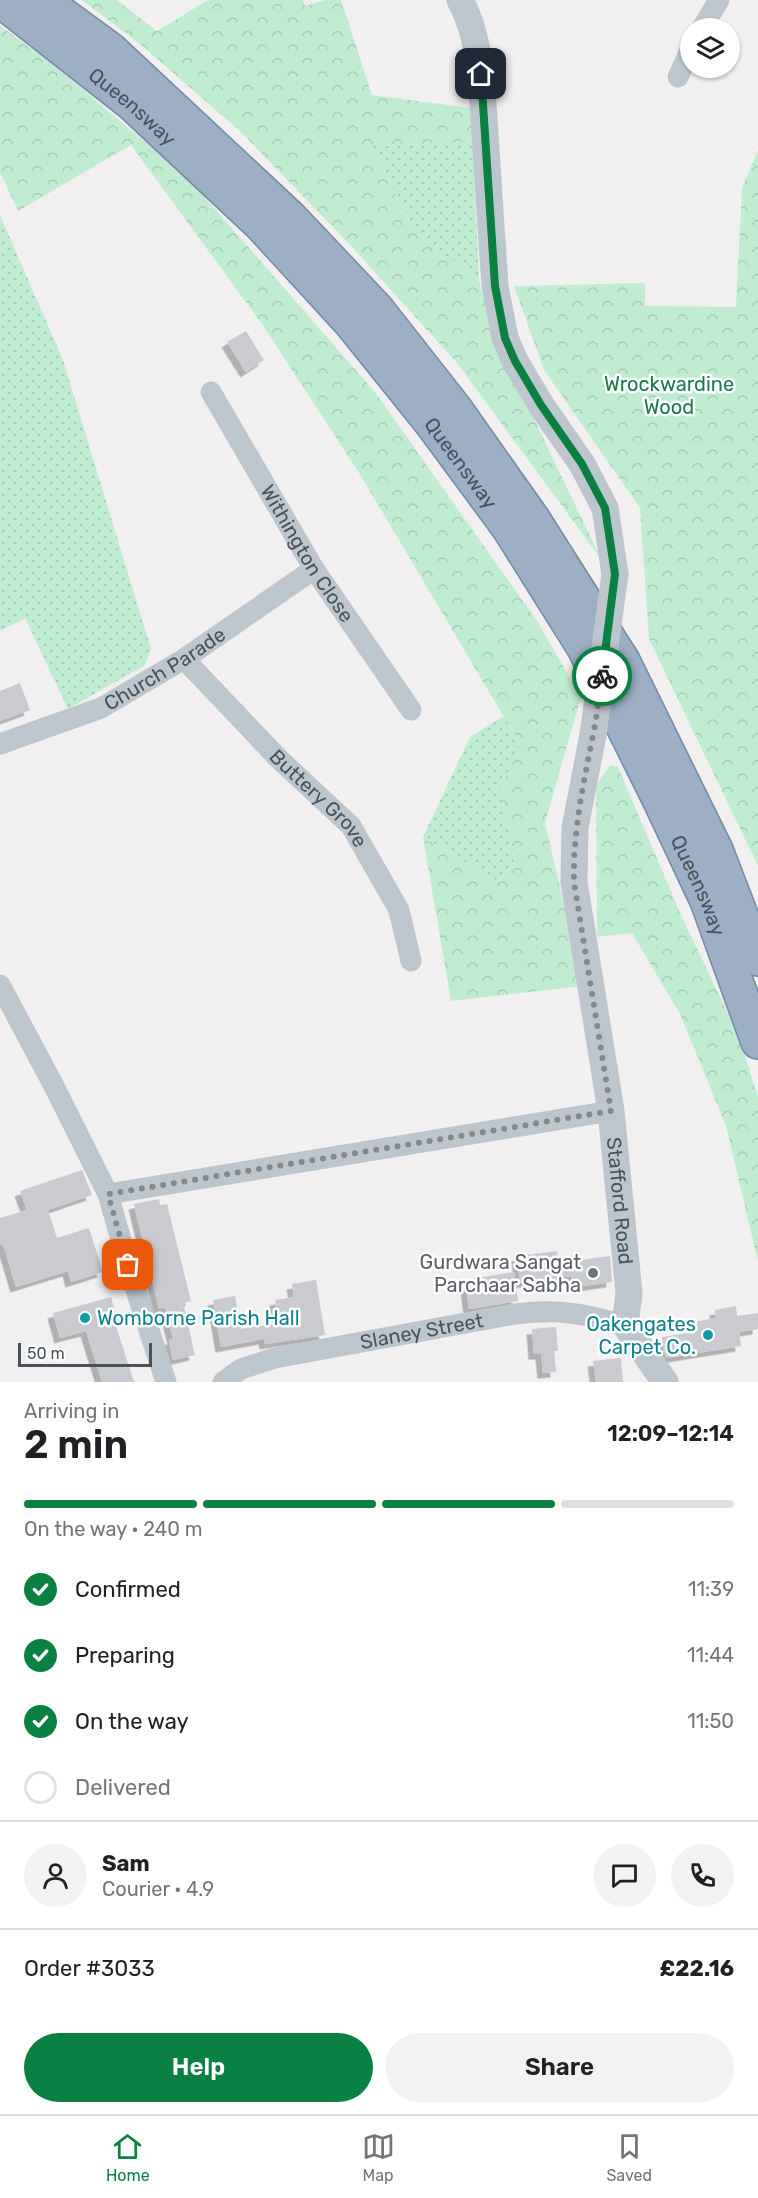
<!DOCTYPE html>
<html lang="en">
<head>
<meta charset="utf-8">
<style>
  :root { --surface:#fff; --page:#f2f2f2; --text:#202124; --muted:#757577; --line:#e0e0e0; --accent:#0b8043 }
  body { margin:0; font-family:Rubik,sans-serif; background:var(--page); color:var(--text); height:100vh; display:flex; flex-direction:column; font-size:22px; white-space:nowrap }
  * { box-sizing:border-box; margin:0 }
  p { font-size:20px; color:var(--muted) }
  .icon { flex:none; width:33px; height:33px; fill:none; stroke:currentColor; stroke-width:2; stroke-linecap:round; stroke-linejoin:round }
  .map { position:relative; height:1382px; overflow:hidden }
  .side { display:flex; flex-direction:column; background:var(--surface); flex:1 }
  .side>* { flex:none }
  .tools { position:absolute; left:680px; top:18px; display:grid; gap:12px }
  .tools a { display:grid; place-items:center; width:60px; height:60px; border-radius:50%; background:var(--surface); box-shadow:0 2px 4px #0004; font-size:30px }
  .scale { position:absolute; left:18px; bottom:15px; width:134px; box-sizing:border-box; padding-left:6px; border:3px solid #48525c; border-top:0; font-size:16px; line-height:21px; white-space:nowrap; color:#48525c; -webkit-text-stroke:4px #fff; paint-order:stroke }
  .pin { position:absolute; display:grid; place-items:center; width:51px; height:51px; color:#fff; margin:-26px; border-radius:12px; box-shadow:0 3px 9px #0006 }
  .courier { position:absolute; display:grid; place-items:center; width:60px; height:60px; margin:-30px; border:4px solid #0b8043; border-radius:50%; background:#fff; color:#222; box-shadow:0 2px 8px #0007 }
  .headline em { font-style:normal; font-weight:600 }
  .headline div { display:flex; flex-direction:column-reverse }
  .headline { display:flex; align-items:center; justify-content:space-between; height:102px; padding:0 24px }
  h1 { font-size:39px; font-weight:600; line-height:45px }
  .bar { display:grid; grid-template-columns:repeat(4,1fr); gap:9px 6px; align-content:center; height:72px; padding:0 24px }
  .bar i { height:8px; border-radius:4px; background:var(--line) }
  .bar .selected { background:var(--accent) }
  .bar p { grid-column:span 4 }
  .line { display:flex; align-items:center; gap:15px; padding:0 24px; border-top:2px solid var(--line) }
  .line div { flex:1 }
  .round { display:grid; place-items:center; flex:none; width:63px; height:63px; border-radius:32px; background:var(--page) }
  ol { padding:0 24px; list-style:none }
  li { display:flex; align-items:center; gap:18px; height:66px }
  li p { margin-inline-start:auto }
  li .icon { padding:6px; border-radius:50%; background:var(--accent); color:#fff; stroke-width:4 }
  li:last-child { color:var(--muted) }
  li i { width:33px; height:33px; border:3px solid var(--line); border-radius:50% }
  .cta { display:flex; gap:12px; margin-top:auto; padding:12px 24px }
  .cta a { flex:1; height:69px; border-radius:36px; background:var(--accent); color:#fff; font-size:24px; font-weight:600; line-height:69px; text-align:center }
  .cta a+a { background:var(--page); color:var(--text) }
  .menu { display:flex; justify-content:space-around; align-items:center; height:84px; border-top:2px solid var(--line); background:var(--surface); font-size:16px; color:var(--muted) }
  .menu a { display:grid; justify-items:center; gap:3px }
  .menu .selected { color:var(--accent) }
  .map>svg:first-child { display:block }
</style>
</head>
<body>
<div class="map">
<svg width="758" height="1382" viewBox="0 0 758 1382">
  <defs>
    <pattern id="grass-dots" width="8" height="8" patternUnits="userSpaceOnUse" patternTransform="scale(1.5)"><rect width="8" height="8" fill="#c0edd2"/><path d="M2 2h.1M6 6h.1" fill="none" stroke="#a6cdb7" stroke-width="1.8" stroke-linecap="round"/></pattern>
    <pattern id="forest-crowns" width="20" height="18" patternUnits="userSpaceOnUse" patternTransform="scale(1.5)"><rect width="20" height="18" fill="#c0edd2"/><path d="M2 6a3 3 0 1 1 6 0M12 15a3 3 0 1 1 6 0" fill="none" stroke="#a6cdb7"/></pattern>
    <filter id="shadow"><feDropShadow dx="-5.5" dy="5.5" stdDeviation="0" flood-color="#0004"/></filter>
  </defs>
  <rect width="100%" height="100%" fill="#f1efef"/>
  <!-- grass -->
  <g fill="url(#grass-dots)">
    <polygon points="473,142 479,281 414,231 372,146"/>
    <polygon points="0,215 63,360 151,649 145,665 68,709 25,618 0,631"/>
    <polygon points="504,716 520,745 500,791 515,859 499,882 423,837 470,737"/>
  </g>
  <!-- forest -->
  <g fill="url(#forest-crowns)">
    <polygon points="82,0 117,0 157,31 208,0 303,0 305,6 325,0 341,0 372,95 471,108 473,142 372,146 414,231 479,281 498,352 534,419 601,559 457,363 351,246 240,131 140,44"/>
    <polygon points="0,26 44,57 187,177 375,392 537,621 581,697 545,823 583,986 451,1001 423,837 499,882 515,859 500,791 520,744 361,476 264,327 131,145 18,211 0,172"/>
    <polygon points="758,150 758,866 649,639 640,508 544,370 514,286 645,283 645,306 736,307 742,188"/>
    <polygon points="610,765 618,767 681,915 737,1032 758,1097 758,1262 726,1126 680,1014 632,933 597,937 596,786"/>
  </g>
  <!-- building -->
  <g fill="#c9cbd1" filter="url(#shadow)">
    <polygon points="246,331 264,360 246,372 227,342"/>
    <polygon points="20,683 30,710 0,721 0,691"/>
    <polygon points="82,1170 92,1195 48,1210 57,1238 89,1228 103,1272 71,1282 68,1271 16,1287 3,1244 0,1245 0,1218 27,1210 20,1191"/>
    <polygon points="159,1199 160,1205 167,1204 191,1301 183,1303 195,1355 173,1360 169,1340 173,1339 165,1307 159,1309 134,1204"/>
    <polygon points="557,1251 559,1263 610,1256 612,1282 583,1286 582,1279 572,1280 571,1276 520,1283 517,1256"/>
    <polygon points="514,1272 518,1301 469,1309 465,1280"/>
    <polygon points="316,1280 325,1335 265,1344 264,1339 221,1347 213,1300 235,1296 241,1329 279,1323 275,1300 294,1297 292,1284"/>
    <polygon points="111,1297 118,1322 115,1323 134,1382 102,1382 86,1331 60,1338 53,1313"/>
    <polygon points="736,1306 737,1316 758,1313 758,1329 739,1332 741,1346 667,1358 664,1353 662,1337 695,1332 693,1322 716,1318 715,1310"/>
    <polygon points="556,1327 558,1351 554,1351 556,1372 543,1373 541,1354 534,1354 532,1329"/>
    <polygon points="621,1358 623,1382 596,1382 593,1361"/>
  </g>
  <g fill="none" stroke-linecap="round" stroke-linejoin="round">
    <!-- trunk casing -->
    <g stroke="#748ba7" stroke-width="36">
      <g id="trunk">
        <path id="s6" d="M0 0 132 104 260 224 350 322 432 424 508 527 584 648 661 803 707 901 758 1042"/>
        <polyline points="43,0 110,49 292,219 377,309 454,407 533,519 623,661 716,850 758,959"/>
      </g>
    </g>
    <!-- minor -->
    <g stroke="#bec6cd" stroke-width="21">
      <polyline points="702,28 719,0"/>
      <polyline points="678,77 690,51"/>
      <path id="s1" d="M211 392 314 569 411 710"/>
      <path id="s2" d="M184 659 278 758 351 826 399 910 411 961"/>
      <path id="s3" d="M0 744 101 708 184 659 314 569"/>
      <polyline points="0,985 54,1086 108,1194 131,1275 166,1382"/>
      <polyline points="108,1194 611,1111"/>
      <path id="s4" d="M223 1382 241 1369 275 1358 515 1314C559 1308 583 1314 625 1325"/>
    </g>
    <!-- tertiary -->
    <g stroke="#bec6cd" stroke-width="27">
      <path d="M460 0C473 24 477 48 481 74L495 286 505 338 515 361 541 405 582 464 605 508 615 574"/>
      <path id="s5" d="M593 735 575 828 574 882 611 1111 629 1293 625 1325 665 1382"/>
    </g>
    <!-- trunk -->
    <use href="#trunk" stroke="#9cafc4" stroke-width="33"/>
    <!-- tertiary-bridge -->
    <polyline stroke="#bec6cd" stroke-width="27" points="593,735 615,574"/>
  </g>
  <g fill="none" stroke-linecap="round" stroke-linejoin="round">
    <!-- done -->
    <path stroke="#83898f" stroke-width="6" stroke-dasharray="0 10.8" d="M128 1265 108 1194 611 1111 574 882C573 830 583 786 593 735 597 716 599 696 602 676"/>
    <!-- route -->
    <polyline stroke="#0b8043" stroke-width="8" points="481,74 495,286 505,338 515,361 541,405 582,464 605,508 615,574 602,676"/>
  </g>
  <!-- markers -->
  <circle fill="#6b7280" stroke="#fff" stroke-width="2" cx="593" cy="1273" r="6"/>
  <g fill="#0f9aa8" stroke="#fff" stroke-width="2">
    <circle cx="85" cy="1318" r="6"/>
    <circle cx="708" cy="1335" r="6"/>
  </g>
  <g text-anchor="middle" stroke-width="5" stroke-linejoin="round" paint-order="stroke">
    <!-- street labels -->
    <g font-size="20" fill="#48525c" stroke="#fff">
      <text dy="7" stroke="none"><textPath href="#s6" startOffset="170">Queensway</textPath></text>
      <text dy="7" stroke="none"><textPath href="#s6" startOffset="656">Queensway</textPath></text>
      <text dy="7" stroke="none"><textPath href="#s1" startOffset="188">Withington Close</textPath></text>
      <text dy="7" stroke="none"><textPath href="#s3" startOffset="182">Church Parade</textPath></text>
      <text dy="7" stroke="none"><textPath href="#s2" startOffset="194">Buttery Grove</textPath></text>
      <text dy="7" stroke="none"><textPath href="#s6" startOffset="1142">Queensway</textPath></text>
      <text dy="7" stroke="none"><textPath href="#s5" startOffset="471">Stafford Road</textPath></text>
      <text dy="7" stroke="none"><textPath href="#s4" startOffset="207">Slaney Street</textPath></text>
    </g>
    <!-- park labels -->
    <g font-size="20" fill="#1c7a4d" stroke="#fff">
      <text x="669" y="391">Wrockwardine<tspan x="669" dy="23">Wood</tspan></text>
    </g>
    <!-- worship labels -->
    <g font-size="20" fill="#5b616d" stroke="#fff" text-anchor="end">
      <text x="581" y="1269">Gurdwara Sangat<tspan x="581" dy="23">Parchaar Sabha</tspan></text>
    </g>
    <!-- culture labels -->
    <g font-size="20" fill="#0d838f" stroke="#fff" text-anchor="start">
      <text x="97" y="1325">Womborne Parish Hall</text>
      <text x="696" y="1331" text-anchor="end">Oakengates<tspan x="696" dy="23">Carpet Co.</tspan></text>
    </g>
  </g>
</svg>
<div class="tools">
<a><svg class="icon" aria-label="layers" viewBox="0 0 24 24"><path d="M12 4l9 5-9 5-9-5zM3 14l9 5 9-5"/></svg></a>
</div>
<div class="scale">50 m</div>
<div class="pin" style="left:128px;top:1265px;background:#ea580c"><svg class="icon" aria-label="bag" viewBox="0 0 24 24"><path d="M5 8h14l-1 12H6zM9 8a3 3 0 0 1 6 0"/></svg></div>
<div class="pin" style="left:481px;top:74px;background:#1f2937"><svg class="icon" aria-label="home" viewBox="0 0 24 24"><path d="M3 11l9-7 9 7M6 9v11h12V9"/></svg></div>
<div class="courier" style="left:602px;top:676px"><svg class="icon" aria-label="bike" viewBox="0 0 24 24"><circle cx="6" cy="16" r="4"/><circle cx="18" cy="16" r="4"/><path d="M6 16l4-8h5l3 8M10 8l3 8H6M13 5h3"/></svg></div>
</div>
<section class="side">
<div class="headline"><div><h1>2 min</h1><p>Arriving in</p></div><em>12:09–12:14</em></div>
<div class="bar"><i class="selected"></i><i class="selected"></i><i class="selected"></i><i></i><p>On the way · 240 m</p></div>
<ol>
<li><svg class="icon" aria-label="check" viewBox="0 0 24 24"><path d="M5 12l5 5 9-10"/></svg>Confirmed<p>11:39</p></li>
<li><svg class="icon" aria-label="check" viewBox="0 0 24 24"><path d="M5 12l5 5 9-10"/></svg>Preparing<p>11:44</p></li>
<li><svg class="icon" aria-label="check" viewBox="0 0 24 24"><path d="M5 12l5 5 9-10"/></svg>On the way<p>11:50</p></li>
<li><i></i>Delivered</li>
</ol>
<div class="line" style="height:108px"><a class="round"><svg class="icon" aria-label="person" viewBox="0 0 24 24"><circle cx="12" cy="8" r="4"/><path d="M4 21q1-7 8-7t8 7"/></svg></a><div><b>Sam</b><p>Courier · 4.9</p></div><a class="round"><svg class="icon" aria-label="chat" viewBox="0 0 24 24"><path d="M4 5h16v11H9l-5 4z"/></svg></a><a class="round"><svg class="icon" aria-label="phone" viewBox="0 0 24 24"><path d="M5 4h4l2 5-3 2q2 4 5 5l2-3 5 2v4C11 20 4 13 5 4z"/></svg></a></div>
<div class="line" style="height:78px"><div>Order #3033</div><b>£22.16</b></div>
<div class="cta"><a>Help</a><a>Share</a></div>
</section>
<nav class="menu">
<a class="selected"><svg class="icon" aria-label="home" viewBox="0 0 24 24"><path d="M3 11l9-7 9 7M6 9v11h12V9"/></svg>Home</a>
<a><svg class="icon" aria-label="map" viewBox="0 0 24 24"><path d="M3 6l6-2 6 2 6-2v14l-6 2-6-2-6 2zM9 4v14M15 6v14"/></svg>Map</a>
<a><svg class="icon" aria-label="saved" viewBox="0 0 24 24"><path d="M7 4h10v16l-5-4-5 4z"/></svg>Saved</a>
</nav>
</body>
</html>
